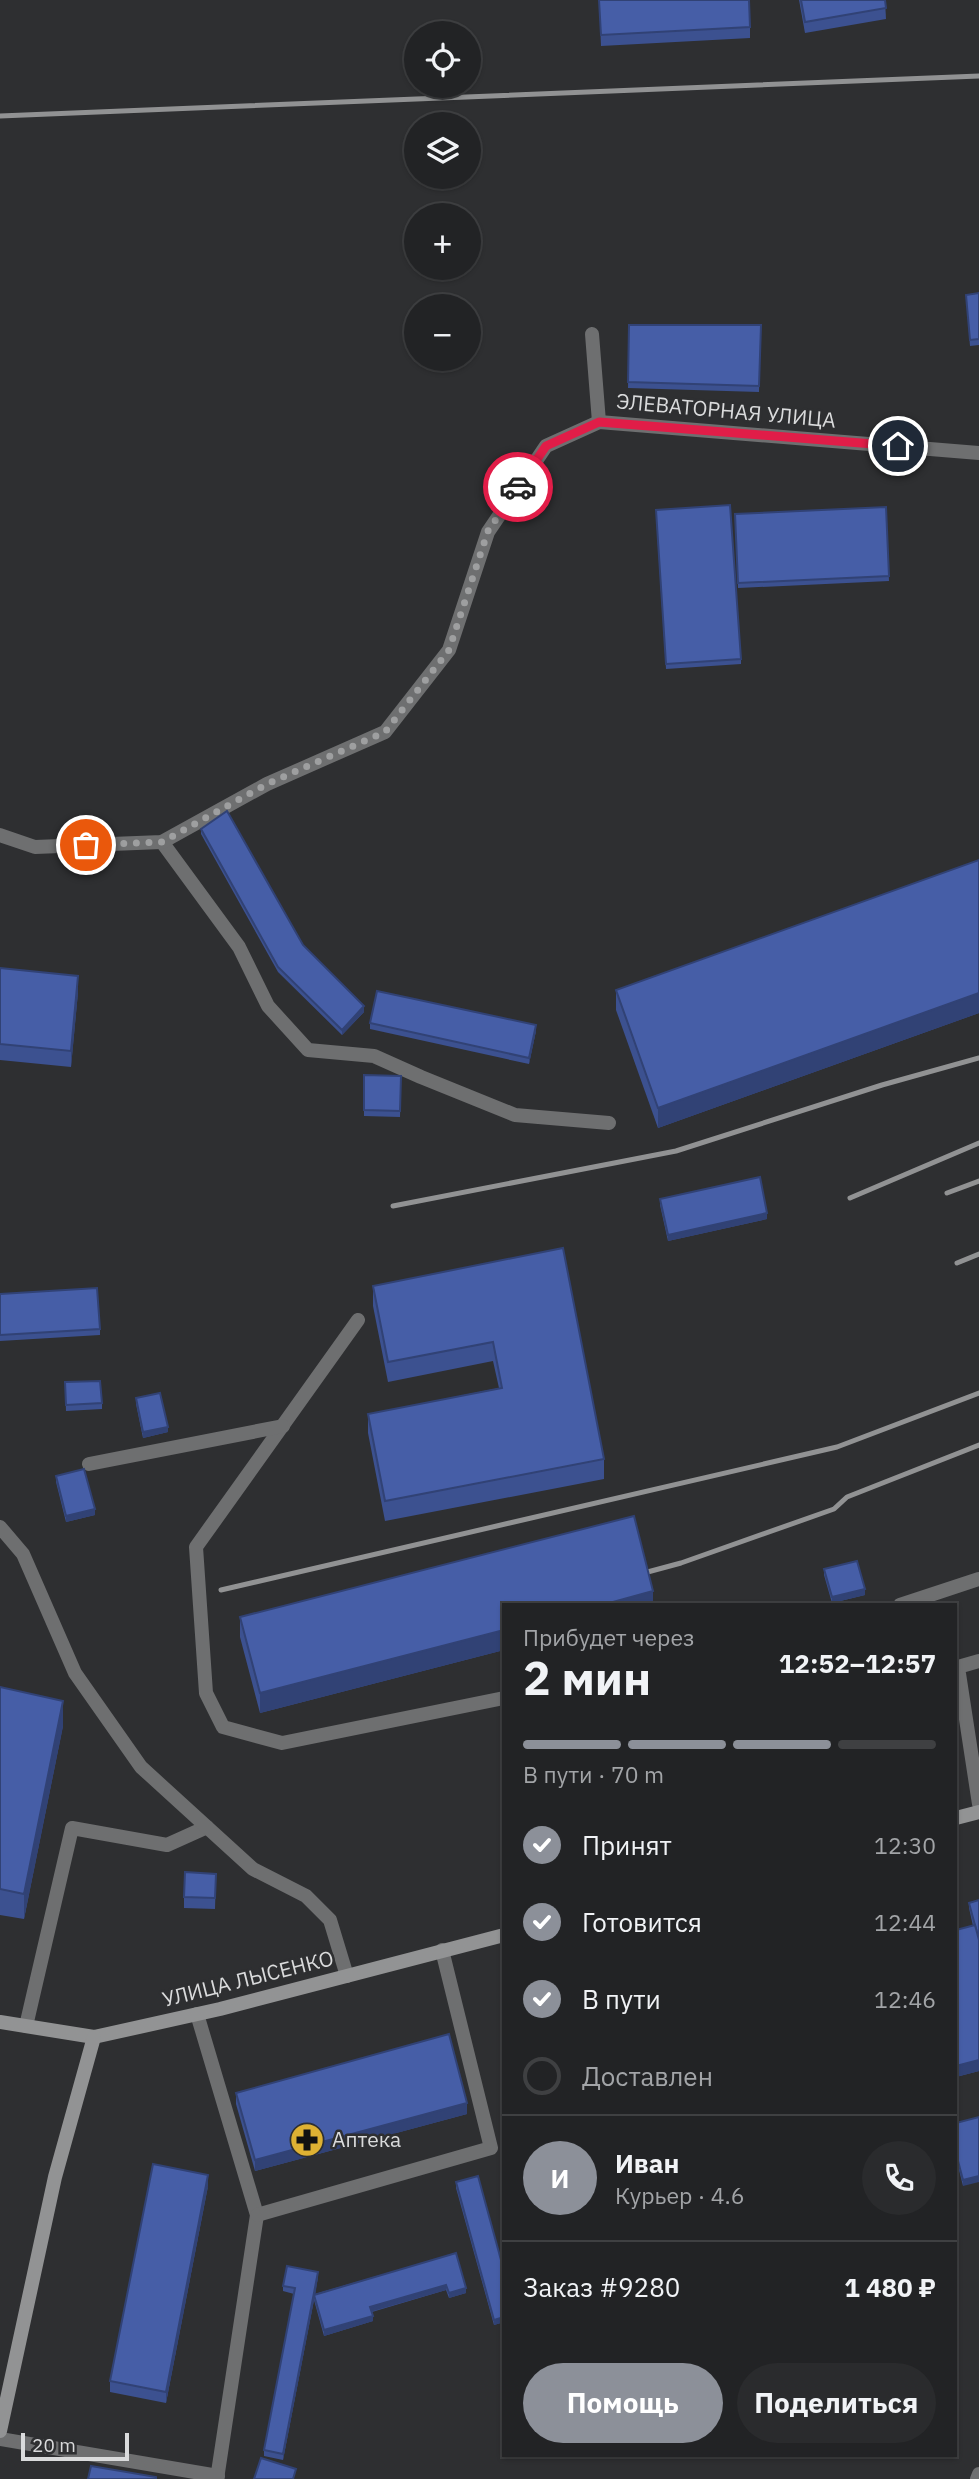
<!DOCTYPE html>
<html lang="ru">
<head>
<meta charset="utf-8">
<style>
  :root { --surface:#222325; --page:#2a2b2d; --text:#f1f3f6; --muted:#a2a4a7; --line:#3f4042; --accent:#8c9099 }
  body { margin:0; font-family:"IBM Plex Sans",sans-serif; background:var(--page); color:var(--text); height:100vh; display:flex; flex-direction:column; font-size:26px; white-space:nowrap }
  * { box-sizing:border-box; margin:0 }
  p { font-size:23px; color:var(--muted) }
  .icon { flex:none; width:38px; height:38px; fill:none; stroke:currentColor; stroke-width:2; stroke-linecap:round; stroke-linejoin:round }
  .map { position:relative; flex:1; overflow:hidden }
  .details { position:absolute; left:502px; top:1603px; width:455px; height:854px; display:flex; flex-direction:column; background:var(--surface); border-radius:0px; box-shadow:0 2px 5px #0004,0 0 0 2px var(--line) }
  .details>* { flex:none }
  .controls { position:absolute; left:404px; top:21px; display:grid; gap:14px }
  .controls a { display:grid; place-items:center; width:77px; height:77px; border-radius:50%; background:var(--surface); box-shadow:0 2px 5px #0004,0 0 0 2px var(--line); font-size:35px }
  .scale { position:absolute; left:21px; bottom:18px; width:108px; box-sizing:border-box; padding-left:7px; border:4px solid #dadbdc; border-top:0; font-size:19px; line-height:24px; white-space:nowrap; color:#dadbdc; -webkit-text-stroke:5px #2e2f31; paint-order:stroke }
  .pin { position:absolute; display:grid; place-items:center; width:60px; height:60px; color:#fff; margin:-30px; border:4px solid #fff; border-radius:50%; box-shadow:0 2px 7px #0007 }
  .courier { position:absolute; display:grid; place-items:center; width:70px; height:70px; margin:-35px; border:5px solid #e11d48; border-radius:50%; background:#fff; color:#222; box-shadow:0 2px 9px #0007 }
  .head em { font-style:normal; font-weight:700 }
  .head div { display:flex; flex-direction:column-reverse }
  .head { display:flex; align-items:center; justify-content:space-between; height:119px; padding:0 21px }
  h1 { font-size:46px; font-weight:700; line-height:52px }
  .bar { display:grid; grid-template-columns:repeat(4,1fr); gap:10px 7px; align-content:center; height:84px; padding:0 21px }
  .bar i { height:9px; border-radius:5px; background:var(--line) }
  .bar .current { background:var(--accent) }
  .bar p { grid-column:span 4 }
  .line { display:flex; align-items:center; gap:18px; padding:0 21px; border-top:2px solid var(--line) }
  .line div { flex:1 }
  .round { display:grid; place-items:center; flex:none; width:74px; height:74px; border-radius:37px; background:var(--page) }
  ol { padding:0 21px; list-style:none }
  li { display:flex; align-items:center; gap:21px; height:77px }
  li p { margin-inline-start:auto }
  li .icon { padding:7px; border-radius:50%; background:var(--accent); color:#fff; stroke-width:4 }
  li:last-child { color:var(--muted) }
  li i { width:38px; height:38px; border:4px solid var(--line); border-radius:50% }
  .button { display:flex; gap:14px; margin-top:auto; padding:14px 21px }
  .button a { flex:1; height:80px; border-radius:42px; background:var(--accent); color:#fff; font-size:28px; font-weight:700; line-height:80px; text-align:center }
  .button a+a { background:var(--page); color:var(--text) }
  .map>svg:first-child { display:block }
</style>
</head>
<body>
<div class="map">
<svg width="979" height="2479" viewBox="0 0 979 2479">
  <rect width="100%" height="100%" fill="#2e2f31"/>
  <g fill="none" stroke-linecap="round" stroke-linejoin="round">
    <!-- lane -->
    <g stroke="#6e6f70" stroke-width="14">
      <polyline points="162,842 239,947 268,1006 308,1050 374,1056 421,1077 515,1115 609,1123"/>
      <polyline points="358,1320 196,1547 206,1693 223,1727 282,1743 504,1698"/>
      <polyline points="89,1464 283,1426"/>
      <polyline points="900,1605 979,1579"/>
      <polyline points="979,1661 958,1667 979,1804"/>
      <polyline points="197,2014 257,2215 217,2479"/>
      <polyline points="26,2026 72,1828 167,1845 207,1827"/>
      <polyline points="257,2215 491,2148 442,1950"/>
      <polyline points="0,2439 218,2476"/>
      <polyline points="977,2479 979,2474"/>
    </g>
    <!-- street -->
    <g stroke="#6e6f70" stroke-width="14">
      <polyline points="592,334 599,422"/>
      <polyline points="0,835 35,847 162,842 267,784 385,732 449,650 488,532 546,446 599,422 979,453"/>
      <polyline points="0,1527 23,1554 75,1673 141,1767 253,1869 306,1896 330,1920 347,1976"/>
    </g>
    <!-- secondary -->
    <g stroke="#929394" stroke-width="14">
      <polyline points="956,1818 979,1812"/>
      <polyline points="0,2022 94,2037 220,2009 504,1935"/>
      <polyline points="0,2431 55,2177 94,2037"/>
    </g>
    <!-- rail -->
    <g stroke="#919293" stroke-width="5">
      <polyline points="0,116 979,76"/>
      <polyline points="947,1193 979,1181"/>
      <polyline points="850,1198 979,1143"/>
      <polyline points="393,1206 676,1151 882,1085 979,1058"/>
      <polyline points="957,1263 979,1254"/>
      <polyline points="629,1577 681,1563 834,1509 847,1497 979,1445"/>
      <polyline points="221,1590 837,1447 979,1393"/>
    </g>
  </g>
  <!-- wall -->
  <g fill="#3c5190">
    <polygon points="599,0 750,27 750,38 601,46"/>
    <polygon points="799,0 885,0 886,19 805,33"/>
    <polygon points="979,293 979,345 970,346 966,295"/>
    <polygon points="629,325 761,325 759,392 628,388"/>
    <polygon points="886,507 889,581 738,588 735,514"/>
    <polygon points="656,516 741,659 741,664 666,669"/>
    <polygon points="201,829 303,945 364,1012 342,1035 278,972 201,834"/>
    <polygon points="979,860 979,1013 658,1128 616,1010 616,990"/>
    <polygon points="0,968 78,992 71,1067 0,1060"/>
    <polygon points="370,1023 536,1031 529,1064 370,1029"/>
    <polygon points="364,1075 401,1076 400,1117 364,1116"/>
    <polygon points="660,1199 767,1219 668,1241 660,1205"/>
    <polygon points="563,1248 604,1459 604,1479 385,1521 368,1433 368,1414 499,1388 493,1361 388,1382 373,1306 373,1286"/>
    <polygon points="0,1294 100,1329 100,1335 0,1341"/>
    <polygon points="65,1382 102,1403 102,1409 66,1411"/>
    <polygon points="136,1398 168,1432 143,1438 136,1404"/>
    <polygon points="56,1476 95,1515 66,1522 56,1482"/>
    <polygon points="634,1516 653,1591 653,1605 504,1605 504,1650 260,1713 240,1637 240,1617"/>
    <polygon points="824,1569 865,1595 832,1603 824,1575"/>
    <polygon points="0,1687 63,1726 24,1919 0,1915"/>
    <polygon points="216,1874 215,1909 184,1908 184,1897"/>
    <polygon points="979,1900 979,2071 956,2077 956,1930 973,1926 969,1908 969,1903"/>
    <polygon points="236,2093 467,2114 255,2171 236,2104"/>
    <polygon points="979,2117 963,2186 957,2162 956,2123"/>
    <polygon points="456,2182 504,2271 504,2322 494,2325 456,2188"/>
    <polygon points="208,2186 166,2403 110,2392 110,2381"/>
    <polygon points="456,2253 466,2293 449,2298 446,2290 372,2312 373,2321 324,2336 314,2300 283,2460 264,2456 264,2450 294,2294 283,2291 283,2286 318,2277 315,2294"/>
  </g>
  <!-- shaded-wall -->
  <g fill="#314275">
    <polygon points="78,976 78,992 71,1067 71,1051"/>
    <polygon points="979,993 979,1013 658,1128 658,1108"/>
    <polygon points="364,1006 364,1012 342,1035 342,1030"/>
    <polygon points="536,1025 536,1031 529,1064 529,1058"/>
    <polygon points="767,1213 767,1219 668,1241 668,1235"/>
    <polygon points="168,1427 168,1432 143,1438 143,1432"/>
    <polygon points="95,1509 95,1515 66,1522 66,1516"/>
    <polygon points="865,1589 865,1595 832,1603 832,1597"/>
    <polygon points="653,1591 653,1605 602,1605"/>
    <polygon points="504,1630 504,1650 260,1713 260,1693"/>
    <polygon points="63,1701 63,1726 24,1919 24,1894"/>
    <polygon points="979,2060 979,2071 956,2077 956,2066"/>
    <polygon points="467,2103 467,2114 255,2171 255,2160"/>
    <polygon points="208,2175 208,2186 166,2403 166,2392"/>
    <polygon points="979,2176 979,2182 963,2186 963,2180"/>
    <polygon points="318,2272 318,2277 315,2297 314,2295 314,2300 283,2460 283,2454"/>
    <polygon points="446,2285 446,2290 370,2312 370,2307"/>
    <polygon points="466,2288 466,2293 449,2298 449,2293"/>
    <polygon points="373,2316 373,2321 324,2336 324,2330"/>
    <polygon points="504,2317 504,2322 494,2325 494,2320"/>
  </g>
  <!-- building -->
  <g fill="#465ea7" stroke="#314275" stroke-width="2">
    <polygon points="599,0 749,0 750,27 601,35"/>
    <polygon points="801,0 885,0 886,8 805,22"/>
    <polygon points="979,293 979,339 970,340 966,295"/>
    <polygon points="629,325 761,325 759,386 628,382"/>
    <polygon points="730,505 741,659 666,664 656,510"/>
    <polygon points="886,507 889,576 738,583 735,514"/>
    <polygon points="227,811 303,945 364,1006 342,1030 278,967 201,829"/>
    <polygon points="979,860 979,993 658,1108 616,990"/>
    <polygon points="0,968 78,976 71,1051 0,1044"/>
    <polygon points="377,991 536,1025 529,1058 370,1023"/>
    <polygon points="364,1075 401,1076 400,1111 364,1110"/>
    <polygon points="760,1177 767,1213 668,1235 660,1199"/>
    <polygon points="563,1248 604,1459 385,1501 368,1414 502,1388 493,1342 388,1362 373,1286"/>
    <polygon points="97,1288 100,1329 0,1335 0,1294"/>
    <polygon points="100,1381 102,1403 66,1405 65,1382"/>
    <polygon points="160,1393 168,1427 143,1432 136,1398"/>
    <polygon points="84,1469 95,1509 66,1516 56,1476"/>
    <polygon points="634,1516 653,1591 602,1605 504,1605 504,1630 260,1693 240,1617"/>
    <polygon points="857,1561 865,1589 832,1597 824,1569"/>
    <polygon points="0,1687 63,1701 24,1894 0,1889"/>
    <polygon points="185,1872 216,1874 215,1898 184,1897"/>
    <polygon points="979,1900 979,1940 969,1903"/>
    <polygon points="975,1925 979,1940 979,2060 956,2066 956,1930"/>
    <polygon points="449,2034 467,2103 255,2160 236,2093"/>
    <polygon points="979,2117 979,2176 963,2180 957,2157 956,2157 956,2123"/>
    <polygon points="153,2164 208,2175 166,2392 110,2381"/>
    <polygon points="478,2176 504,2271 504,2317 494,2320 456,2182"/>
    <polygon points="456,2253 466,2288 449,2293 446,2285 370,2307 373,2316 324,2330 314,2295"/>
    <polygon points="287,2266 318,2272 283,2454 264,2450 295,2288 283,2286"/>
    <polygon points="261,2458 296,2469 293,2479 254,2479"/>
    <polygon points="91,2466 156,2477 156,2479 88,2479"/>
  </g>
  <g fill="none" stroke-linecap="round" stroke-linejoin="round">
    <!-- done -->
    <polyline stroke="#9e9fa0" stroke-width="7" stroke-dasharray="0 12.6" points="86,845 162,842 267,784 385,732 449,650 488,531 518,487"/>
    <!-- route -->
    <polyline stroke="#e11d48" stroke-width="9" points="518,487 546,446 599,422 898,446"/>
  </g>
  <!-- icons -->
  <defs>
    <g id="pharmacy-disc" transform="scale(1.75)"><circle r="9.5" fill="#deb133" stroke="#2e2f31"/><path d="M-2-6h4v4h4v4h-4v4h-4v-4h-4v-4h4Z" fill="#111"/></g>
  </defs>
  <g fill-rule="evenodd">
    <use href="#pharmacy-disc" x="307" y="2140"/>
  </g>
  <g text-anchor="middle" stroke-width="5" stroke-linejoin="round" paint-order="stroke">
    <!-- street labels -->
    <g font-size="21" fill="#dadbdc" stroke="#2e2f31">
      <text transform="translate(726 411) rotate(5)" y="7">ЭЛЕВАТОРНАЯ УЛИЦА</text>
      <text transform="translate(248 1979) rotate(-14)" y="7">УЛИЦА ЛЫСЕНКО</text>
    </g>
    <!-- poi labels -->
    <g font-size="21" fill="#dadbdc" stroke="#2e2f31" text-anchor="start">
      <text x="332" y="2147">Аптека</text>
    </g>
  </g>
</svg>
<div class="controls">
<a><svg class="icon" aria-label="locate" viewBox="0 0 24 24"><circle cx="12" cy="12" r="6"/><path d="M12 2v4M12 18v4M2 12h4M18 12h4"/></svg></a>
<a><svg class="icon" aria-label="layers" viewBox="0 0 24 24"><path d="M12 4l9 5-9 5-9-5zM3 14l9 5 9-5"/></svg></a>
<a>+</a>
<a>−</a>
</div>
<div class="scale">20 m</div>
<div class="pin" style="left:86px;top:845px;background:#ea580c"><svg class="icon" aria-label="bag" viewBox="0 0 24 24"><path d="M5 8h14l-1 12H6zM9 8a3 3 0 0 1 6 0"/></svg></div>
<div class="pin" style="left:898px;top:446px;background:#1f2937"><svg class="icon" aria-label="home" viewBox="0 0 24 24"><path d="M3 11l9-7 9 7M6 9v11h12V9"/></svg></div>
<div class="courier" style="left:518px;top:487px"><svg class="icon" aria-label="car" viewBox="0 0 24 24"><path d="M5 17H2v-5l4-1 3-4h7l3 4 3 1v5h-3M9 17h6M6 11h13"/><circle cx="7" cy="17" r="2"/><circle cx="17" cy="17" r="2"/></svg></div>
<section class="details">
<div class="head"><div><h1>2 мин</h1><p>Прибудет через</p></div><em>12:52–12:57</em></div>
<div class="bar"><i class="current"></i><i class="current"></i><i class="current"></i><i></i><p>В пути · 70 m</p></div>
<ol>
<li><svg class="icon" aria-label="check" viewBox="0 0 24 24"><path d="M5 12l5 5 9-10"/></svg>Принят<p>12:30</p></li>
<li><svg class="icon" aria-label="check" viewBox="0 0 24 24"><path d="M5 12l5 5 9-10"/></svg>Готовится<p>12:44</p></li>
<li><svg class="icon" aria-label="check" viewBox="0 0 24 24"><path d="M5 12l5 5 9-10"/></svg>В пути<p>12:46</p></li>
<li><i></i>Доставлен</li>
</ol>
<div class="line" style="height:126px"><b class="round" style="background:var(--accent);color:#fff">И</b><div><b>Иван</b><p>Курьер · 4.6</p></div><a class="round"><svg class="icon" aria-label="phone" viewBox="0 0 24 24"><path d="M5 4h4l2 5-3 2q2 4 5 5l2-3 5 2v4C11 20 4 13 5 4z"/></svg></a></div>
<div class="line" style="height:91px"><div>Заказ #9280</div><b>1 480 ₽</b></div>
<div class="button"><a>Помощь</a><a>Поделиться</a></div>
</section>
</div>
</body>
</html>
